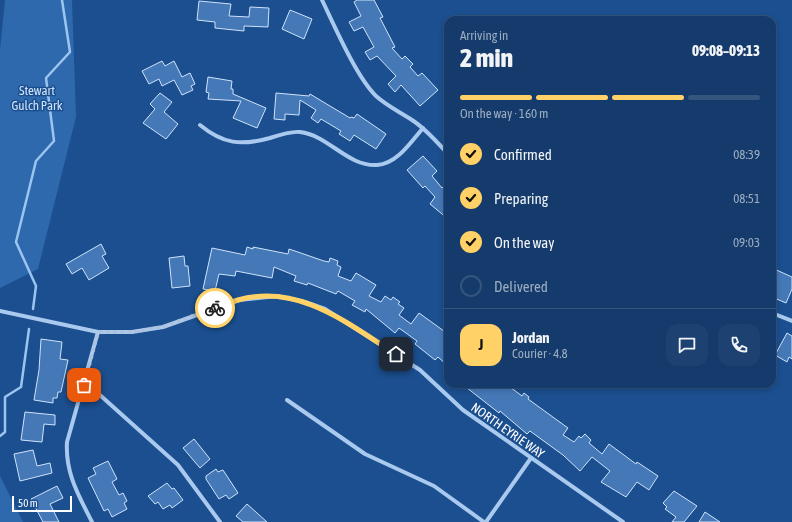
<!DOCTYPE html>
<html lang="en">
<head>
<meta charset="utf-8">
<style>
  :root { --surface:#143b6b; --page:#1d4271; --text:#f1f3f6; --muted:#9dadc1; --line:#33557e; --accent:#ffd166 }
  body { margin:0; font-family:"Asap Condensed",sans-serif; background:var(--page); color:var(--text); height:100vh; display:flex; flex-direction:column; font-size:15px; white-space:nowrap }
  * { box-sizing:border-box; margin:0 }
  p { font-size:13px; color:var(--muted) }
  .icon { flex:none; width:22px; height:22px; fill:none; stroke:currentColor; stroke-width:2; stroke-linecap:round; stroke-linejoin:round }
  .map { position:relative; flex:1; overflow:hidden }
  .sheet { position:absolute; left:444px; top:16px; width:332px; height:372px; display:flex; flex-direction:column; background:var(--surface); border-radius:12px; box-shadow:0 2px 6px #0003,0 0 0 1px var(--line) }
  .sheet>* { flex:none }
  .scale { position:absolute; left:12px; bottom:10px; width:60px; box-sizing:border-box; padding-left:4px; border:2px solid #fff; border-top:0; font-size:11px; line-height:14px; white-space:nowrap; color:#fff; -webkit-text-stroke:3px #1b4f8f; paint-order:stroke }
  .pin { position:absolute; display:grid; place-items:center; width:34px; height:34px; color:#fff; margin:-17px; border-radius:8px; box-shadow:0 2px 6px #0006 }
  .courier { position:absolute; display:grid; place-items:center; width:40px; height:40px; margin:-20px; border:3px solid #ffd166; border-radius:50%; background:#fff; color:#222; box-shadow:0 1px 5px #0007 }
  .overview em { font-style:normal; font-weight:800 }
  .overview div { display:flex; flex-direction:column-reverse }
  .overview { display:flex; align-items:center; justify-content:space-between; height:68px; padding:0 16px }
  h1 { font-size:26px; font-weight:800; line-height:30px }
  .bar { display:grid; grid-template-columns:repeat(4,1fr); gap:6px 4px; align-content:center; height:48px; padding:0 16px }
  .bar i { height:5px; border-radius:3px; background:var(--line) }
  .bar .on { background:var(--accent) }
  .bar p { grid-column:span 4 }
  .line { display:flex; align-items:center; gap:10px; padding:0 16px; border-top:1px solid var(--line) }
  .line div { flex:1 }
  .round { display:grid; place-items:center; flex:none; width:42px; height:42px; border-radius:12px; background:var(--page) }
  ol { padding:0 16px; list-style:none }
  li { display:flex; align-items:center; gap:12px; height:44px }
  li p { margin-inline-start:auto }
  li .icon { padding:4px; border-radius:50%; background:var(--accent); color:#111; stroke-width:4 }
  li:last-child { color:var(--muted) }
  li i { width:22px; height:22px; border:2px solid var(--line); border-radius:50% }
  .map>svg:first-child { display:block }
</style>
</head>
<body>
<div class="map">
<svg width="792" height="522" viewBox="0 0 792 522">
  <rect width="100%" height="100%" fill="#1b4f8f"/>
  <!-- green -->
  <g fill="#2e69ad">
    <polygon points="5,0 72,0 76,117 38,269 0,288 0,50"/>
    <polygon points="0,476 23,522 0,522"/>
  </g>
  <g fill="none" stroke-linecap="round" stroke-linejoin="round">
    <!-- stream -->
    <g stroke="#9cc4f0" stroke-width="2.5">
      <polyline points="33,309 36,286 16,242 36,161 54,141 46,78 70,52 62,0"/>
      <polyline points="0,436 5,432 5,397 21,387 29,329"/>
    </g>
  </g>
  <!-- building -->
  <g fill="#4478b7" stroke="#cfe3fa">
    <polygon points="357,0 374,0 383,17 380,18 395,47 392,48 402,59 405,56 413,64 410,67 418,76 422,73 438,90 420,106 401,85 395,92 388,84 396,76 377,56 370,60 365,52 374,47 363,27 354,31 349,22 361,16 354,2"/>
    <polygon points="199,1 231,4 229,16 249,17 250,7 269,8 268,27 244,26 244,31 215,28 215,22 197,20"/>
    <polygon points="290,10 312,19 304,39 282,29"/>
    <polygon points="162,61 165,66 174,61 182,77 190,73 195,84 191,86 193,90 182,95 174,80 162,86 159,79 149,84 142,71"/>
    <polygon points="208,77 232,81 231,89 233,89 233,94 266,108 257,128 233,118 241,101 208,99 209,93 206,92"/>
    <polygon points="160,93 172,102 164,112 178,124 166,139 143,123 155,109 150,104"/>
    <polygon points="276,93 309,96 310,94 350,118 351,117 354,118 357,114 386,134 376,149 354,135 350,141 339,134 341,131 321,119 318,123 311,118 316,110 300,100 299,115 285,114 285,120 274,119"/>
    <polygon points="423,156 437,171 432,176 442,188 448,182 448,219 430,204 435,197 425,186 423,188 407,170"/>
    <polygon points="101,244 106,254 102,256 109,268 89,280 82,268 72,274 66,264"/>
    <polygon points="247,247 253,249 253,247 288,254 289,249 324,261 329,262 330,258 338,261 337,265 341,267 338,276 351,281 356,273 376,285 369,296 381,302 385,296 391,300 393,297 400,302 398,304 404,308 399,315 411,324 419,313 448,334 448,366 438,357 435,360 415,344 417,341 399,328 395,333 366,309 365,312 352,305 355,301 338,291 336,294 308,283 307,285 294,281 296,276 274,267 272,278 236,271 235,276 219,274 215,291 203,289 212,248 245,255"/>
    <polygon points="184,256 185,266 188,266 190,286 172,288 169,258"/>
    <polygon points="772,268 792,277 792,289 786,303 772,297"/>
    <polygon points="787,333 792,336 792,359 789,357 787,362 775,355"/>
    <polygon points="41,339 62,342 60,359 68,360 61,392 58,392 57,398 53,398 53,403 34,400 39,370"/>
    <polygon points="462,384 506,384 522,396 524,393 529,397 528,399 568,428 563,435 574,442 579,436 581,438 585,434 591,440 589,443 602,454 609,444 636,464 637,462 658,476 649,490 637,482 626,497 601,482 610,471 592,457 580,471 563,455 530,431 527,434 500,411 499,413"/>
    <polygon points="25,412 55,415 55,425 44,424 42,442 21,440"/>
    <polygon points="194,439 210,459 200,468 183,448"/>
    <polygon points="33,450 37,466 50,463 52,473 20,481 14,454"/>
    <polygon points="108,461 117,479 112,482 119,495 123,493 127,501 124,503 127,509 112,517 108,509 104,511 88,478 96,474 93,468"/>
    <polygon points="216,469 218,472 223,470 238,493 229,499 226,495 219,499 206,479 206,476"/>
    <polygon points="167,483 172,489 174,488 183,500 172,508 170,505 163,509 158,502 155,504 148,496"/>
    <polygon points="57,486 63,498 50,504 59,522 43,522 31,499"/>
    <polygon points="674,491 697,506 684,522 672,522 676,517 665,509 667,507 663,503"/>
    <polygon points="247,504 267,522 243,522 236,516"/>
    <polygon points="705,512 720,522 699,522"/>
  </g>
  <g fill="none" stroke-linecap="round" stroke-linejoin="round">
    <!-- street -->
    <g stroke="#a9c9ee" stroke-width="4">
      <path d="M322 0C335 27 356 76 376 96 387 106 400 112 412 120 426 129 437 142 448 154"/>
      <path d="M200 125C223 144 241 146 270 138 279 135 291 131 300 132 328 135 348 167 377 165 397 164 411 142 423 128"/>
      <polyline points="0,311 98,332 132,332 163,327 239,300 277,296 305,302 325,309 420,370 463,410 623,522"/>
      <polyline points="772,313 792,321"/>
      <polyline points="84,385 101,396 178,465 220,522"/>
      <polyline points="287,400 365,454 434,486 484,522"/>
      <path d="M92 522C79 496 65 473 67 442L98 332"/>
      <polyline points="486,522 531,458"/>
    </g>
  </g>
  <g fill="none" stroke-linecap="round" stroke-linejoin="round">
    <!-- done -->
    <polyline stroke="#afc1d8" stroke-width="4" stroke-dasharray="0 7.2" points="84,385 98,332 132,332 163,327 215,308"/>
    <!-- route -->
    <path stroke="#ffd166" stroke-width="5" d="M215 308C223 305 231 302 238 300 299 283 348 324 396 354"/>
  </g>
  <g text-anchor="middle" stroke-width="3" stroke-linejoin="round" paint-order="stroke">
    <!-- park labels -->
    <g font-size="13" fill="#cfe3fa" stroke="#1b4f8f">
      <text x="37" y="95">Stewart<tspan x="37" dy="15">Gulch Park</tspan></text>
    </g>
    <!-- street labels -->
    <g font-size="13" fill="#fff" stroke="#1b4f8f">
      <text transform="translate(508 430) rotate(35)" y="5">NORTH EYRIE WAY</text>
    </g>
  </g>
</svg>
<div class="scale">50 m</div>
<div class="pin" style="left:84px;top:385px;background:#ea580c"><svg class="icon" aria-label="bag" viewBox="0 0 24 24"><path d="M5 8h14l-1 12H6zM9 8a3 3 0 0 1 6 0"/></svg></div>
<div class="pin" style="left:396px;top:354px;background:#1f2937"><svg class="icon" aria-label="home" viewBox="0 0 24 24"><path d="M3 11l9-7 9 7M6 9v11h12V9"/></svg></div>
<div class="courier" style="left:215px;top:308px"><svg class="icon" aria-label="bike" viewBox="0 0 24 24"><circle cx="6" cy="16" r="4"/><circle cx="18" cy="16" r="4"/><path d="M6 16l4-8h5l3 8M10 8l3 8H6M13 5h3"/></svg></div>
<section class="sheet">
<div class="overview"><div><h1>2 min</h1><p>Arriving in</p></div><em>09:08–09:13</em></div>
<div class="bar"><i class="on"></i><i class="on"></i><i class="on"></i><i></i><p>On the way · 160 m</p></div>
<ol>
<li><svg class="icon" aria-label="check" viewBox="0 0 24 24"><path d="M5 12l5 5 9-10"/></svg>Confirmed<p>08:39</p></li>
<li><svg class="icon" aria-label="check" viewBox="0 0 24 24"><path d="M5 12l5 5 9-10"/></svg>Preparing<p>08:51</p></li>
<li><svg class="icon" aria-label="check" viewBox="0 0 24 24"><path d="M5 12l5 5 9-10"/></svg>On the way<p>09:03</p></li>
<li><i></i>Delivered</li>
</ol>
<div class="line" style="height:72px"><b class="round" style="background:var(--accent);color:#111">J</b><div><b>Jordan</b><p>Courier · 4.8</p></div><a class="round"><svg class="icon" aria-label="chat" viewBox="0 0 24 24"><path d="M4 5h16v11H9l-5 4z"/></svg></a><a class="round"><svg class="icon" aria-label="phone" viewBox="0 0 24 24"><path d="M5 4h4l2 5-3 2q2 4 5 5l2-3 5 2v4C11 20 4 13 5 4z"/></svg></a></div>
</section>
</div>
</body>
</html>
